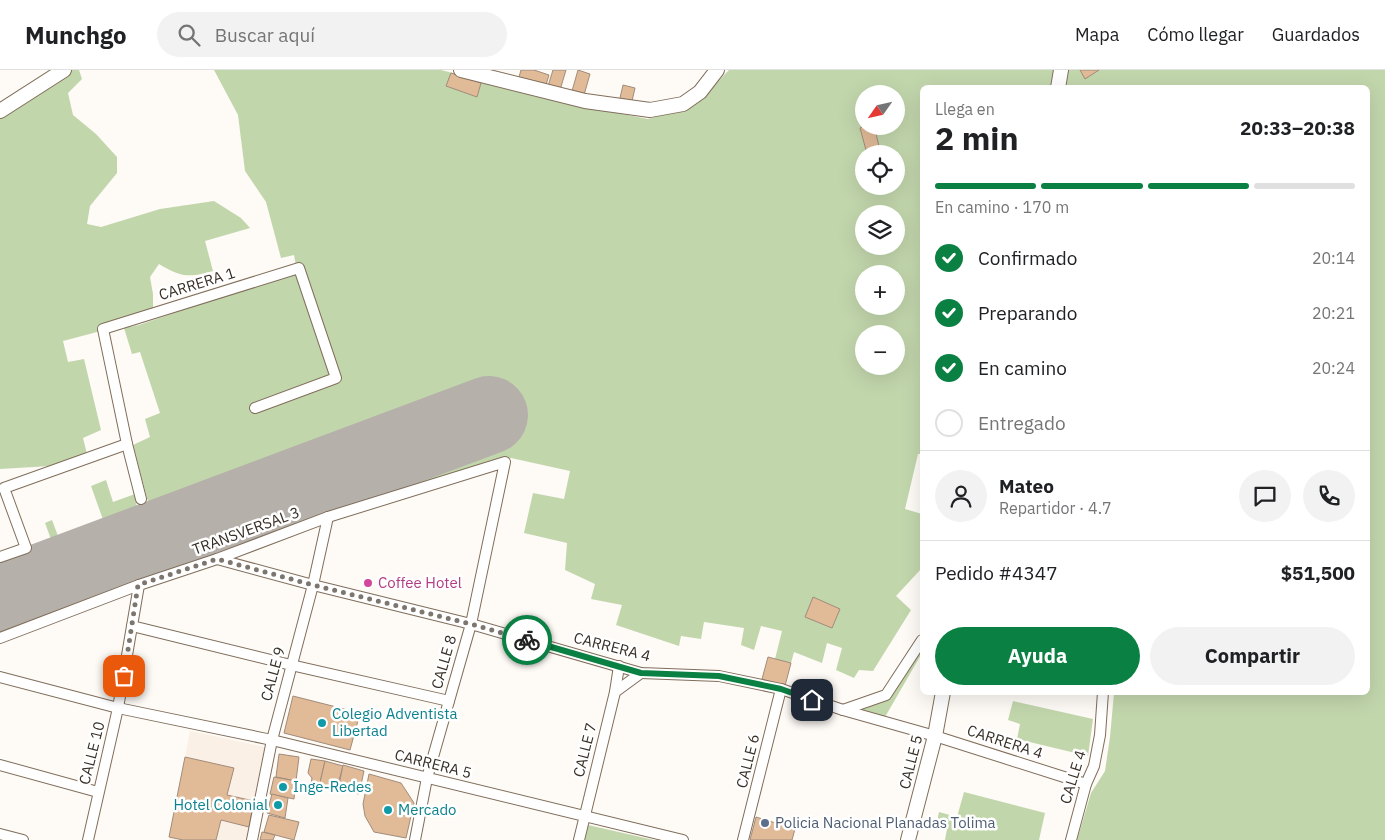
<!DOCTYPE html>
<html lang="es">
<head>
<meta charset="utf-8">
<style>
  :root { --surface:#fff; --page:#f2f2f2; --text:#202124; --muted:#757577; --line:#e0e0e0; --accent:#0b8043 }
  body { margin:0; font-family:"IBM Plex Sans",sans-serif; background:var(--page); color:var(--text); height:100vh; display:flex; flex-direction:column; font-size:19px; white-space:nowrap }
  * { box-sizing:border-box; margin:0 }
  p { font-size:16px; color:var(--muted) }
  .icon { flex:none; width:28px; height:28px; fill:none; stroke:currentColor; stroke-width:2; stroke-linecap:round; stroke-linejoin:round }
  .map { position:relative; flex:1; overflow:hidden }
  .details { position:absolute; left:920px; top:15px; width:450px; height:610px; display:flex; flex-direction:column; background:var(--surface); border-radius:8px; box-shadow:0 5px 20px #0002 }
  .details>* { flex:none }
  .needle { width:32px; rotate:236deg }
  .controls { position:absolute; left:855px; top:15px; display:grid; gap:10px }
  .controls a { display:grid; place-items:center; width:50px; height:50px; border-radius:50%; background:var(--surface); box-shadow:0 5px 20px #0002; font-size:25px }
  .pin { position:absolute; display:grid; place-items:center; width:42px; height:42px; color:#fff; margin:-21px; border-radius:10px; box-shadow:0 2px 8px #0006 }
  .courier { position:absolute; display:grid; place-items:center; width:50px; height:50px; margin:-25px; border:4px solid #0b8043; border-radius:50%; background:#fff; color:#222; box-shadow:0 1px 6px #0007 }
  .overview em { font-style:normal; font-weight:700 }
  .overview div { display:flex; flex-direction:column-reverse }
  .overview { display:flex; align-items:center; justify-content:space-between; height:85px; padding:0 15px }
  h1 { font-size:32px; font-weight:700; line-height:38px }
  .bar { display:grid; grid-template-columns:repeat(4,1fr); gap:8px 5px; align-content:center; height:60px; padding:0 15px }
  .bar i { height:6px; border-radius:4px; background:var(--line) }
  .bar .active { background:var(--accent) }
  .bar p { grid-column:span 4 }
  .line { display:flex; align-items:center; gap:12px; padding:0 15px; border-top:1px solid var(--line) }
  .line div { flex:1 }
  .round { display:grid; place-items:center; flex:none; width:52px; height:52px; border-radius:26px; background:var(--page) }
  ol { padding:0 15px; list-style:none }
  li { display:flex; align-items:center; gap:15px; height:55px }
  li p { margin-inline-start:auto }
  li .icon { padding:5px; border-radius:50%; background:var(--accent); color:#fff; stroke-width:4 }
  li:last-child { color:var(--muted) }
  li i { width:28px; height:28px; border:2px solid var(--line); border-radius:50% }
  .button { display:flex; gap:10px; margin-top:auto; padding:10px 15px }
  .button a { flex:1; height:58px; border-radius:30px; background:var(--accent); color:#fff; font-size:20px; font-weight:700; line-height:58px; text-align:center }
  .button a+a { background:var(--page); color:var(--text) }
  header { display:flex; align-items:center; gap:30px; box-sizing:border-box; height:70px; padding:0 25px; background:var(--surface); border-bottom:1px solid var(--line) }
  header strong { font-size:24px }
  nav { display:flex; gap:28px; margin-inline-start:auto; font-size:18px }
  .search { width:350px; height:45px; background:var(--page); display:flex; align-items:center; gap:12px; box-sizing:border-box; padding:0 18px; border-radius:28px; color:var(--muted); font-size:19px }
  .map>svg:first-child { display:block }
</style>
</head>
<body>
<header>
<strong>Munchgo</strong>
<div class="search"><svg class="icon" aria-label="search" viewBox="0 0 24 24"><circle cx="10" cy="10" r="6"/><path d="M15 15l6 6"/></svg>Buscar aquí</div>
<nav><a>Mapa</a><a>Cómo llegar</a><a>Guardados</a></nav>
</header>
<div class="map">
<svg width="1385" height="770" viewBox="0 0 1385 770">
  <rect width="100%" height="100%" fill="#fefaf6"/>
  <!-- built -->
  <polygon fill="#fbf0e5" points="190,661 265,677 246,770 169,770"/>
  <!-- green -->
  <g fill="#c2d6ac" fill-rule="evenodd">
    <path d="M67 0H79L82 9 68 23 73 45 96 64 117 87V103L90 136 87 154 101 157 160 139 214 131 241 148 250 158 205 171 213 201C189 208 180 207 159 194L150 207 153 224V238L97 262 63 271 68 292 84 289 101 360 83 368 87 384 50 396 0 399V45Z"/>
    <path d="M214 0H441L582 36 648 49 683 38 704 26 729 0H1056L1052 17 922 18V384H918L905 439 922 444V498L896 526 911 540 873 601 859 600 854 608 836 600 842 578 827 573 822 593 794 582 791 593 775 589 782 561 761 556 754 580 741 575 744 558 704 552 701 569 681 566 679 576 616 555 622 535 591 529 595 514 565 500 567 473 524 463 533 423 564 429 570 401 511 388 328 442 0 565V492L52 472 45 453 52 450 61 474 106 458 91 416 106 410 113 432 135 424 137 439 149 436 133 375 150 367 145 349 160 343 140 282 132 284 124 258 139 255 297 201 294 185 281 188 266 132 245 101 238 45ZM864 24H896V56H864ZM864 84H896V116H864ZM864 144H896V176H864ZM864 204H896V236H864ZM864 264H896V296H864Z"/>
    <polygon points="1066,0 1385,0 1385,770 1077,770 1091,723 1105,701 1110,667 1114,623 1368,622 1368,18 1062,18"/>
    <polygon points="922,578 922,583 885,647 854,640 890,628"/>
    <polygon points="1013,631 1093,649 1088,686 1017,669 1020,654 1008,650"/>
    <polygon points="964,722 1045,743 1039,770 945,770 947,759 936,756 939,742 957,747"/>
    <polygon points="588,755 654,770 585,770"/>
  </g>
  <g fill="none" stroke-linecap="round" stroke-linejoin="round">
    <!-- runway -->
    <polyline stroke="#b6b0ab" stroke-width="78" points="0,528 489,345"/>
  </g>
  <!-- building -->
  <g fill="#e1ba98" stroke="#a18c7a">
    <polygon points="521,0 534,0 549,5 546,15 519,7"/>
    <polygon points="553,0 566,0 560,20 548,16"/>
    <polygon points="578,0 590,4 584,25 572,21"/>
    <polygon points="1080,0 1099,0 1085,9"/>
    <polygon points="451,3 481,13 477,27 446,16"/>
    <polygon points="623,15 635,18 632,31 620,28"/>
    <polygon points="864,56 874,56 879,76 866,80 860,58"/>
    <polygon points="813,527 840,539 832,558 805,547"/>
    <polygon points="768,587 791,593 785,616 762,609"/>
    <polygon points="293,626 360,643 350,680 284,663"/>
    <polygon points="279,684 299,687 296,711 276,707"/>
    <polygon points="185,687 234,698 227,725 254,731 249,757 221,750 216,770 183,770 169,767"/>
    <polygon points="311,689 325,691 319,717 315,718 311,714 312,708 308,703"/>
    <polygon points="325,691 343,696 337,718 319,717"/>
    <polygon points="343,695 364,701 359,724 338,720"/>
    <polygon points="369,704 401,713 414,733 406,768 374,762 365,746 363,734"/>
    <polygon points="274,707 296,711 294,729 270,724"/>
    <polygon points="272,724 288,728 285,748 267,743"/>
    <polygon points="269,745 299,752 294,770 264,762"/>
    <polygon points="756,747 795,759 792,770 750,770"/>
    <polygon points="262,762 275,765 273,770 260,770"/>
  </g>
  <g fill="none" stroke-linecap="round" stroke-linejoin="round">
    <!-- street casing -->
    <g stroke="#806e5b" stroke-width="12">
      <g id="street">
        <polyline points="141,429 127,374 103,259 299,198 336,308 255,338"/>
        <polyline points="0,487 26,478 4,418 127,374"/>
        <polyline points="217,489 313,515 471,554 641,603 719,606 781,619 843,640 935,666 1086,714"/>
        <polyline points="132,556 291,595 449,631"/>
        <polyline points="0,568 139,515 217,489 328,447 505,392 471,554 427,708 415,770"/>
        <polyline points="0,607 118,638 272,670 683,770"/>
        <polyline points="615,622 641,603"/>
        <polyline points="843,640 886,625 922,570"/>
        <polyline points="0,695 98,722"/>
        <polyline points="0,764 23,770"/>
        <polyline points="88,770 118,638 139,515"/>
        <polyline points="252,770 272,670 313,515 328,447"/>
        <polyline points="579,770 615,622 619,596"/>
        <polyline points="743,770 781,619"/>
        <polyline points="1071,770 1086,714 1094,696 1100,665 1103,622"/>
      </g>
    </g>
    <!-- secondary casing -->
    <g stroke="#806e5b" stroke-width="16">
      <g id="secondary">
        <polyline points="461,0 585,31 650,40 683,34 700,22 717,0"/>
        <polyline points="1058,18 1061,0"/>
        <polyline points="0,41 64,0"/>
        <polyline points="908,770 935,666 943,622"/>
      </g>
    </g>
    <!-- street -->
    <use href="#street" stroke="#fff" stroke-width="10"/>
    <!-- secondary -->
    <use href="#secondary" stroke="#fff" stroke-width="14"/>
  </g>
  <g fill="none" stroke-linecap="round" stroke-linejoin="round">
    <!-- done -->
    <polyline stroke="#7d766f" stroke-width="5" stroke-dasharray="0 9" points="124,606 138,515 217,489 313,515 471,554 527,570"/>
    <!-- route -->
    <polyline stroke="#0b8043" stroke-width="6" points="527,570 641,603 719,606 781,619 812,630"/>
  </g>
  <!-- markers -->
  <circle fill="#d1479c" stroke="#fff" stroke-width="2" cx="368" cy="513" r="5"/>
  <g fill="#0f9aa8" stroke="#fff" stroke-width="2">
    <circle cx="322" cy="653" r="5"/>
    <circle cx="283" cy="717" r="5"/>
    <circle cx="278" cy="735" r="5"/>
    <circle cx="388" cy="740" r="5"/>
  </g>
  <circle fill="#5c6f8a" stroke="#fff" stroke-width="2" cx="765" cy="753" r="5"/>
  <g text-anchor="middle" stroke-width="5" stroke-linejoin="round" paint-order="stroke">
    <!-- street labels -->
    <g font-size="15" fill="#382f27" stroke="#fff">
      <text transform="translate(197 214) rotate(-17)" y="5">CARRERA 1</text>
      <text transform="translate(246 461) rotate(-20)" y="5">TRANSVERSAL 3</text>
      <text transform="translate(612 577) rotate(14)" y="5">CARRERA 4</text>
      <text transform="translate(444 592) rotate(-74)" y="5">CALLE 8</text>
      <text transform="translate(273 604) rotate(-75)" y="5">CALLE 9</text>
      <text transform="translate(1005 672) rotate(18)" y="5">CARRERA 4</text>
      <text transform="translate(585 680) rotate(-76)" y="5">CALLE 7</text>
      <text transform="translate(92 683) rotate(-76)" y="5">CALLE 10</text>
      <text transform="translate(748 691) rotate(-76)" y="5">CALLE 6</text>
      <text transform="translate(911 692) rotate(-76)" y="5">CALLE 5</text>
      <text transform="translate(433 694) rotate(14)" y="5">CARRERA 5</text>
      <text transform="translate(1073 707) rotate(-73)" y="5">CALLE 4</text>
    </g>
    <!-- hotel labels -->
    <g font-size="15" fill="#b23c85" stroke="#fff" text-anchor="start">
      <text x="378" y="518">Coffee Hotel</text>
    </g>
    <!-- culture labels -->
    <g font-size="15" fill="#0d838f" stroke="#fff" text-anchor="start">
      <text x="332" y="649">Colegio Adventista<tspan x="332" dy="17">Libertad</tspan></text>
      <text x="293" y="722">Inge-Redes</text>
      <text x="268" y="740" text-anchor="end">Hotel Colonial</text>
      <text x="398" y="745">Mercado</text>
    </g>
    <!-- service labels -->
    <g font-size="15" fill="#4e5e75" stroke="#fff" text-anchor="start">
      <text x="775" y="758">Policia Nacional Planadas Tolima</text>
    </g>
  </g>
</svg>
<div class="controls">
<a><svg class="needle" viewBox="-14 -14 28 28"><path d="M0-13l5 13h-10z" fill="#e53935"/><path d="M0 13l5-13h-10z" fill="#757577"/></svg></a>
<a><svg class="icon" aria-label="locate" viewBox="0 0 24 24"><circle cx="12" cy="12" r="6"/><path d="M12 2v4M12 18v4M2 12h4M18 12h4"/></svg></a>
<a><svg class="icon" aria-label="layers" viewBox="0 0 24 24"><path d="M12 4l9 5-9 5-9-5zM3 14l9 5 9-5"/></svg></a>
<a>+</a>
<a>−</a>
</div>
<div class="pin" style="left:124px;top:606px;background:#ea580c"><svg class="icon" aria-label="bag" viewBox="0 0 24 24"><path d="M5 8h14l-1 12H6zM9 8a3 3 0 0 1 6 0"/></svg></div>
<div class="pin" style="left:812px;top:630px;background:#1f2937"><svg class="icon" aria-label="home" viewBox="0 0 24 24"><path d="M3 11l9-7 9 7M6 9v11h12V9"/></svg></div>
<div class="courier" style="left:527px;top:570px"><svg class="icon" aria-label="bike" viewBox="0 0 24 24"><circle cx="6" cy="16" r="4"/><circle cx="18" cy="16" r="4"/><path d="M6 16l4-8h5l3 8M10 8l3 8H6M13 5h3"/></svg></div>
<section class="details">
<div class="overview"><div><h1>2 min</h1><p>Llega en</p></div><em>20:33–20:38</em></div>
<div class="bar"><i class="active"></i><i class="active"></i><i class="active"></i><i></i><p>En camino · 170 m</p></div>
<ol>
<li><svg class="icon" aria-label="check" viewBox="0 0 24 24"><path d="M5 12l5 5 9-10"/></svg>Confirmado<p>20:14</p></li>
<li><svg class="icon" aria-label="check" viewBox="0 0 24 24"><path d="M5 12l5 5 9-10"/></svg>Preparando<p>20:21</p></li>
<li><svg class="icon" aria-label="check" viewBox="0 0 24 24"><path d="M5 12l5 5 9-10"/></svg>En camino<p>20:24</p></li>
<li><i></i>Entregado</li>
</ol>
<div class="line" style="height:90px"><a class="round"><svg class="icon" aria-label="person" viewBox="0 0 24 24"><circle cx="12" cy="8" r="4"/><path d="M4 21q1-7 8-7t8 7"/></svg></a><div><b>Mateo</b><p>Repartidor · 4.7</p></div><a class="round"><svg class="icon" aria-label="chat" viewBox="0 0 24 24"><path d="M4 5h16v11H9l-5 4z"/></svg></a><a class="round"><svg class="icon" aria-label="phone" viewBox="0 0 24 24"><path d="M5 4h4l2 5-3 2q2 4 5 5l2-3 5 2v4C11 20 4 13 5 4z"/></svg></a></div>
<div class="line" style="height:65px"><div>Pedido #4347</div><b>$51,500</b></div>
<div class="button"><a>Ayuda</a><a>Compartir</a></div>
</section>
</div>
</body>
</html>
